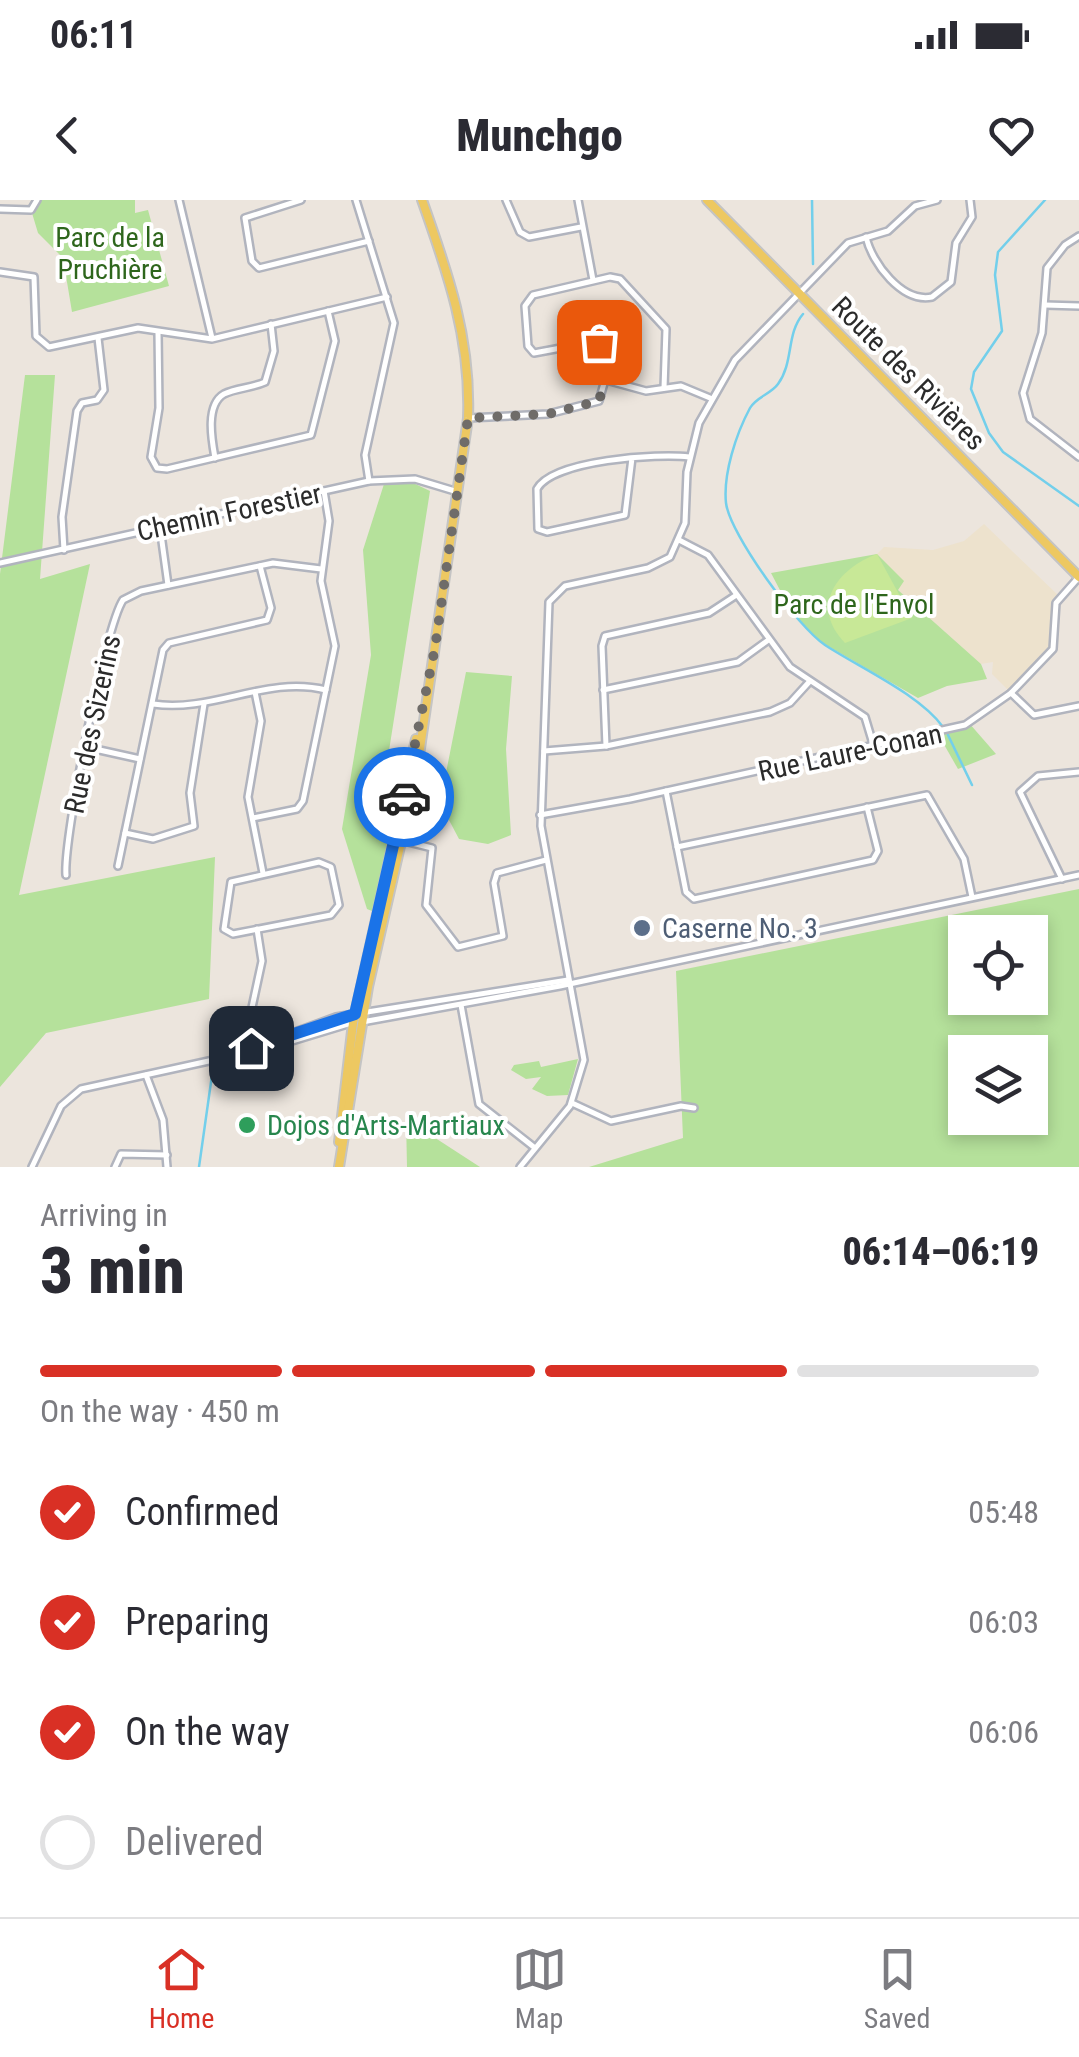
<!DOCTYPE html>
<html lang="en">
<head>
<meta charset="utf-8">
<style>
  :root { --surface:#fff; --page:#f7f7f7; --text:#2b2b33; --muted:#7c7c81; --line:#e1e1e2; --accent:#d93025 }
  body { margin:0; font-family:"Roboto Condensed",sans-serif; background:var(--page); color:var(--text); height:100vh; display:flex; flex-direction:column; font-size:38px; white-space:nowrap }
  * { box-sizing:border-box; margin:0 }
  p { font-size:32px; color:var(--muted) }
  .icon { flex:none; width:55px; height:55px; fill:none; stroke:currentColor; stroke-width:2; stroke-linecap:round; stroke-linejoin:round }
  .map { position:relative; height:967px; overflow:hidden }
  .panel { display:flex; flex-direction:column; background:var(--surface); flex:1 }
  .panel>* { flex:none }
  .fabs { position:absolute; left:948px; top:715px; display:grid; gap:20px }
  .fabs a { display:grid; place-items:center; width:100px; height:100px; border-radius:0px; background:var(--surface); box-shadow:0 5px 15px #0003; font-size:50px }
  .pin { position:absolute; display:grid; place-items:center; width:85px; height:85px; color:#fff; margin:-42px; border-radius:20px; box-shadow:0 5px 15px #0006 }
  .courier { position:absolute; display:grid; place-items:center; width:100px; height:100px; margin:-50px; border:8px solid #1a73e8; border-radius:50%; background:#fff; color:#222; box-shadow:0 2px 12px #0007 }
  .summary em { font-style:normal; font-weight:800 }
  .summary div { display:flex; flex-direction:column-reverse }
  .summary { display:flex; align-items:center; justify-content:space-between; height:170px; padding:0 40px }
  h1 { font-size:65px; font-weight:800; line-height:75px }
  .bar { display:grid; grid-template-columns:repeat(4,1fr); gap:15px 10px; align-content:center; height:120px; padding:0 40px }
  .bar i { height:12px; border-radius:8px; background:var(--line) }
  .bar .active { background:var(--accent) }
  .bar p { grid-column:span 4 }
  ol { padding:0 40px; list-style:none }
  li { display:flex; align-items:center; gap:30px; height:110px }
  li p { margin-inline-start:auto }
  li .icon { padding:10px; border-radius:50%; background:var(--accent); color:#fff; stroke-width:4 }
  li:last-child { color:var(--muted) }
  li i { width:55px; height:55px; border:5px solid var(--line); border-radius:50% }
  .status { display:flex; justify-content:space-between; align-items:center; height:70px; padding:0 50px; background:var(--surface); direction:ltr }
  .status svg { height:28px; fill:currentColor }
  header { display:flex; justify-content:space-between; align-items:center; height:130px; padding:0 40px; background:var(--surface); font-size:45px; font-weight:800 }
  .tab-bar { display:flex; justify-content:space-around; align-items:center; height:140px; border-top:2px solid var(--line); background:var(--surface); font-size:28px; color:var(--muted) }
  .tab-bar a { display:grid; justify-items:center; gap:5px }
  .tab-bar .active { color:var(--accent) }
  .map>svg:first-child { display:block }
</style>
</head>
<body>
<div class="status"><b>06:11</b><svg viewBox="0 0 49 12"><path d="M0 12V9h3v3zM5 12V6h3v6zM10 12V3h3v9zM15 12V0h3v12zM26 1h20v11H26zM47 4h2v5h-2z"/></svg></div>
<header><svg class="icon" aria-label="back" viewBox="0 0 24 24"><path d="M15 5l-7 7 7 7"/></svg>Munchgo<svg class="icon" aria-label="heart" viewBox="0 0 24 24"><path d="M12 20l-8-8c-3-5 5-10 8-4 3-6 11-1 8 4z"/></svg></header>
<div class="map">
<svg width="1079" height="967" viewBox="0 0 1079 967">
  <rect width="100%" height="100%" fill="#ece5dd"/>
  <!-- education -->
  <polygon fill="#ede2cd" points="984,324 1060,397 1054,413 1053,449 1011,493 992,474 993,462 981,464 898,390 877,354 884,347 933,350 964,341"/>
  <!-- green -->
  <g fill="#b5e19b" fill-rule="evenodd">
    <polygon points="39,0 135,0 135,13 148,10 169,86 72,112 63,58 38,33 32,13"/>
    <polygon points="605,108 631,133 608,152 593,142 584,114"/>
    <polygon points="25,175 55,175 40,379 90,364 19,695 215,657 209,799 46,833 0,887 0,374"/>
    <polygon points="411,282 430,291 379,614 398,620 372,711 367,709 342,629 371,455 363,350 384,284"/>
    <polygon points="877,354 904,381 898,390 981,464 987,479 947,486 918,498 819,441 779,400 782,394 771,373"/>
    <polygon points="466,472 512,476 506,549 511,635 488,644 459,639 440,603"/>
    <polygon points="969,523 996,554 958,569 938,534"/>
    <path d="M1079 689V967H589L683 938 676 771ZM965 732H1030V798H965ZM965 852H1030V918H965Z"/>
    <polygon points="578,859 568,895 547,896 532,889 541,877 526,879 511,870 514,865 539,861 541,867"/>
    <polygon points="406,919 480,967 407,967"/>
  </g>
  <!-- pitch -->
  <path fill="#c8e897" d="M877 354 912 418 845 443C809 406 837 369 877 354Z"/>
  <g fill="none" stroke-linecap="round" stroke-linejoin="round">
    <!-- stream -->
    <g stroke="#73cfeb" stroke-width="2.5">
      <polyline points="812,0 813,64"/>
      <polyline points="1045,0 998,52 995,75 1002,131 974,172 971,189 989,233 1003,252 1079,306"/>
      <path d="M803 114C786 134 794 162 778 184 771 194 756 197 750 208 736 234 723 274 726 303 730 335 798 427 825 445 860 468 919 494 943 527"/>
      <polyline points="948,535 972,585"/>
      <polyline points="216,849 217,831"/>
      <polyline points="199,967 213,868"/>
    </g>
    <!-- minor casing -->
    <g stroke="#b1b4be" stroke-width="10">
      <g id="minor">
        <polyline points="179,0 212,138"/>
        <polyline points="301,0 245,18 252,61 259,68 369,41"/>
        <polyline points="356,0 394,123 365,255 369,281"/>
        <polyline points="506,0 520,32 529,37 581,27"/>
        <polyline points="578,0 593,80"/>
        <polyline points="0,9 31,10 37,0"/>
        <polyline points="1079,36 1065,45 1047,68 1042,133 1023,193 1030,219 1079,257"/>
        <path d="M866 37C872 63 902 103 932 97L951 82 956 43 972 17 970 0"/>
        <polyline points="0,72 34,77 36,136 49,147 138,128 212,139 387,97"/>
        <polyline points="1045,105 1079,106"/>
        <polyline points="158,132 159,208 151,257 157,268 167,269 311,235 335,141 328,111"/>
        <polyline points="606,180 646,191 681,186 710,198"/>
        <polyline points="468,218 548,214 599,201 610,162 606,148 593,142 534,153 528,146 525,106 533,95 610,77 620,79 666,129 664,188"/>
        <path d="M215 258C212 241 205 205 224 194 236 188 252 188 265 182L274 151 271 124"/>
        <path d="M632 258 625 315 547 332 538 329 537 289C552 260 659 253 689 257"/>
        <polyline points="160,327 168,385"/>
        <polyline points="679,340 708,355 790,467 865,517 874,547"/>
        <polyline points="64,350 62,317 77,211 82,203 97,200 104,190 98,138"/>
        <polyline points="0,363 369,281 415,279 458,292"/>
        <polyline points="603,490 738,462 767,441"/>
        <polyline points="255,492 261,521 248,597 263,673"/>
        <polyline points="1011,493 1034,515 1079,506"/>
        <path d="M153 504C213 513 267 475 326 490"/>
        <polyline points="606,546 602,446 605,436 709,413 735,396"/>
        <polyline points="86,547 140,559"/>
        <polyline points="544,551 606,546 770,512 790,503 810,481"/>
        <polyline points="666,591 686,692 694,699 873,660 878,651 867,607"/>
        <polyline points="540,615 630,599 965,525 1011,493 1053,449 1056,403 1079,377"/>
        <polyline points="253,618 297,609 303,601 335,446 321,381 329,321 324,291"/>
        <polyline points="125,633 153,639 194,626 190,593 204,504"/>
        <polyline points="400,640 432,648 426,705 458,747 503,736 494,683 497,673 546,660"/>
        <polyline points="677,647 927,595 964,659 972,697"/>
        <polygon points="319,662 331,667 339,705 331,715 233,734 224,729 231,682"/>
        <polyline points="118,666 163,450 169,443 267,420 271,408 260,366"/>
        <path d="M66 675C63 640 105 427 123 400L141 391 273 363 321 369"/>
        <polyline points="1062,679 1020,592 1038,576 1079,572"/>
        <polyline points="461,805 479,904 535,948"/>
        <polyline points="362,822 560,786 1079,675"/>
        <polyline points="251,848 269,848 351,823"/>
        <polyline points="251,848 248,826 262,761 257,729"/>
        <polyline points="146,875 163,920 167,967"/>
        <polyline points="572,903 611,921 681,906 694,908"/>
        <polyline points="32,967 61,906 81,889 227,857 336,817 568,780"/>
        <polyline points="115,967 121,954 167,955"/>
        <polyline points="520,967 570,906 584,860 541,626 549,402 565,386 648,368 670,357 685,323 687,272 699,223 735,160 848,43 888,31 915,6 937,0"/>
      </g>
    </g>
    <!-- major casing -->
    <g stroke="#c4c4c4" stroke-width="12">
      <g id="major">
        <polyline points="707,0 1079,377"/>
        <polyline points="339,942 353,823 416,539"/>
        <path d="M339 967 368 787 416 576 468 218C471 139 448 73 422 0"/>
      </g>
    </g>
    <!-- minor -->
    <use href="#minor" stroke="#fff" stroke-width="5"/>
    <!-- major -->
    <use href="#major" stroke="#edc861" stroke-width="8"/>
  </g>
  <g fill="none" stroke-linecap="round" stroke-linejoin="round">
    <!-- done -->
    <polyline stroke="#6f6c69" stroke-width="10" stroke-dasharray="0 18" points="404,597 435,448 468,218 548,214 599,201 610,162 599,142"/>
    <!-- route -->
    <polyline stroke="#1a73e8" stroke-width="12" points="251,848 355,814 404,597"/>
  </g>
  <!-- markers -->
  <circle fill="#5c6f8a" stroke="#fff" stroke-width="4" cx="642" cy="728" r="10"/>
  <circle fill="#2e9e5b" stroke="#fff" stroke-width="4" cx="247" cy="925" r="10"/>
  <g text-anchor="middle" stroke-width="8" stroke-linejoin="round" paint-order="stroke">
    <!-- park labels -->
    <g font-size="28" fill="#2e661c" stroke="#fff">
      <text x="110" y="47">Parc de la<tspan x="110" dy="32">Pruchière</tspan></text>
      <text x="854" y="414">Parc de l'Envol</text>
    </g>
    <!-- street labels -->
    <g font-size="28" fill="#2b2b2b" stroke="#fff">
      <text transform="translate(909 173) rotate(45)" y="10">Route des Rivières</text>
      <text transform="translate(229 312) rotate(-12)" y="10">Chemin Forestier</text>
      <text transform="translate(92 524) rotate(-78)" y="10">Rue des Sizerins</text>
      <text transform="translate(850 552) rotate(-12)" y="10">Rue Laure-Conan</text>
    </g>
    <!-- service labels -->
    <g font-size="28" fill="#4e5e75" stroke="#fff" text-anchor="start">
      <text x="662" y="738">Caserne No. 3</text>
    </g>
    <!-- leisure labels -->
    <g font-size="28" fill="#27864d" stroke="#fff" text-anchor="start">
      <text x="267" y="935">Dojos d'Arts-Martiaux</text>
    </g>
  </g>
</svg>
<div class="fabs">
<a><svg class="icon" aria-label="locate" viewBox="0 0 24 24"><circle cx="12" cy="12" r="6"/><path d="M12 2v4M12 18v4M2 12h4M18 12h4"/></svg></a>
<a><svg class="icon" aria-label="layers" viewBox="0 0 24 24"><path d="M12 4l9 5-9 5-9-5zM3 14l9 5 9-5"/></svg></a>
</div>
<div class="pin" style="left:599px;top:142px;background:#ea580c"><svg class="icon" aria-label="bag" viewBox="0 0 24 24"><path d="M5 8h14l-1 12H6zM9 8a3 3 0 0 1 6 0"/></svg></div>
<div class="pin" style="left:251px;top:848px;background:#1f2937"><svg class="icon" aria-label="home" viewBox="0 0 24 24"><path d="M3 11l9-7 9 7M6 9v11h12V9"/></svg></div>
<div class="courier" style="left:404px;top:597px"><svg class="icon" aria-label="car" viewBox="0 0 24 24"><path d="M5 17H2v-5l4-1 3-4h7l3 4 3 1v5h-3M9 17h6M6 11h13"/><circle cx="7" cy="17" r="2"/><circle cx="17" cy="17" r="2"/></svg></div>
</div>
<section class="panel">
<div class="summary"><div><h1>3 min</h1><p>Arriving in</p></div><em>06:14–06:19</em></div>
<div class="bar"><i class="active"></i><i class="active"></i><i class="active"></i><i></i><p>On the way · 450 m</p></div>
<ol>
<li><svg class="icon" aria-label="check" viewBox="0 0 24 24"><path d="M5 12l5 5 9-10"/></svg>Confirmed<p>05:48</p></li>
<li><svg class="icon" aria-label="check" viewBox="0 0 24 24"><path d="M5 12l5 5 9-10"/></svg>Preparing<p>06:03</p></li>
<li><svg class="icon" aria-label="check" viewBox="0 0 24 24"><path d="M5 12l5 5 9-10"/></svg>On the way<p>06:06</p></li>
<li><i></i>Delivered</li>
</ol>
</section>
<nav class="tab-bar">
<a class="active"><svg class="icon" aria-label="home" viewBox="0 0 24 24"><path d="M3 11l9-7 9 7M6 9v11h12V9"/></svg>Home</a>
<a><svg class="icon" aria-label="map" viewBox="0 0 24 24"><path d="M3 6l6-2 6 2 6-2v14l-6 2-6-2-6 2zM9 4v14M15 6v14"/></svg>Map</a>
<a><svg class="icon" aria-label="saved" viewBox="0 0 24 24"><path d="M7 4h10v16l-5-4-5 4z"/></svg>Saved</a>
</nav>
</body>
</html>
